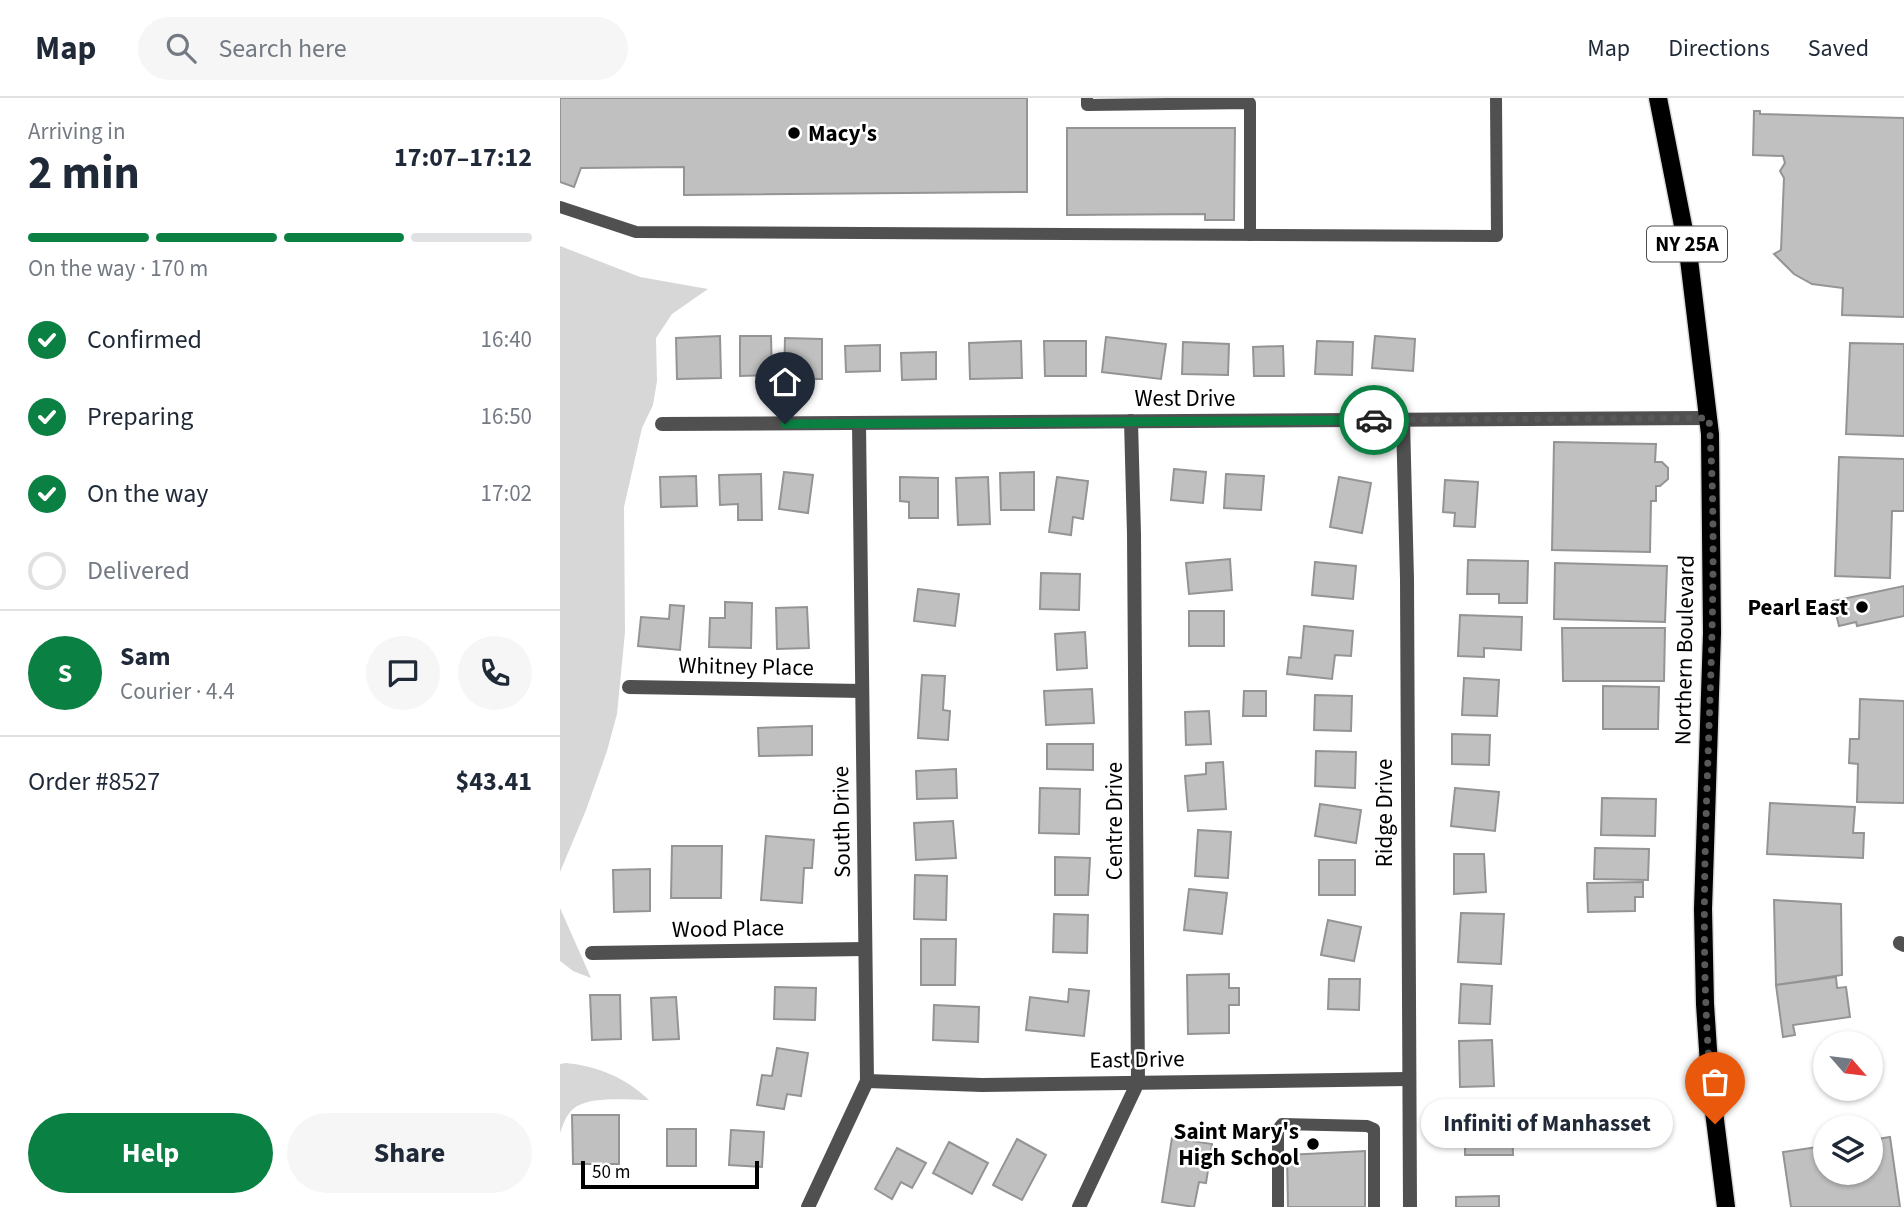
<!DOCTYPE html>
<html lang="en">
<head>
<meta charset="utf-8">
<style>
  :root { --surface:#fff; --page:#f6f6f7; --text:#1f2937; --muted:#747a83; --line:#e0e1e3; --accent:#0b8043 }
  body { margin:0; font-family:"Source Sans 3",sans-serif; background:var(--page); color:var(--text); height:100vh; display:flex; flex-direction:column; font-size:26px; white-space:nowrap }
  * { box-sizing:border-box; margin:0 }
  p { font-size:23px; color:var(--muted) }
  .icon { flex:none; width:38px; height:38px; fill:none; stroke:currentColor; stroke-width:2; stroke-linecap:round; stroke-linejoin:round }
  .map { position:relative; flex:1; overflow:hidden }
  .side { display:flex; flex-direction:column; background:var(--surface); width:560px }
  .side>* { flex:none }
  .needle { width:46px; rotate:118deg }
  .tools { position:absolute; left:1253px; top:933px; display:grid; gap:14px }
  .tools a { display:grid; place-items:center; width:70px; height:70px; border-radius:50%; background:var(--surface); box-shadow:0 2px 5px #0004; font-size:35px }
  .scale { position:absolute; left:21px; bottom:18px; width:178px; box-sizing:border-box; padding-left:7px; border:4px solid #000; border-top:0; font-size:19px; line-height:24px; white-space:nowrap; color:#000; -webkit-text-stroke:5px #fff; paint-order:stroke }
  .pin { position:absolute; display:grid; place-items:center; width:60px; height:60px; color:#fff; margin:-72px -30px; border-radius:50% 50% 50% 0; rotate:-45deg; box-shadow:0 0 7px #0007 }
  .pin .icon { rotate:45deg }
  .courier { position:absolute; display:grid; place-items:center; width:70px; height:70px; margin:-35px; border:5px solid #0b8043; border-radius:50%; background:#fff; color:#222; box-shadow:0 2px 9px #0007 }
  .bubble { position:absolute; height:49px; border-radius:24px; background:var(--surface); box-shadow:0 2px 5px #0004; font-size:23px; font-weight:700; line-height:49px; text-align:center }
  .summary em { font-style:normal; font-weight:700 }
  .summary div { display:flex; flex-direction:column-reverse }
  .summary { display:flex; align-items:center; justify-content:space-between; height:119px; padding:0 28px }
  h1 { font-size:46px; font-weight:700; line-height:52px }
  .bar { display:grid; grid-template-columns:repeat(4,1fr); gap:10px 7px; align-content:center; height:84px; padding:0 28px }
  .bar i { height:9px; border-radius:5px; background:var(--line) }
  .bar .on { background:var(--accent) }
  .bar p { grid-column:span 4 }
  .line { display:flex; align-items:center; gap:18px; padding:0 28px; border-top:2px solid var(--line) }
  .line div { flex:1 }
  .round { display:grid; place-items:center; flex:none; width:74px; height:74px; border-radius:37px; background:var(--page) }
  ol { padding:0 28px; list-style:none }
  li { display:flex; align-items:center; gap:21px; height:77px }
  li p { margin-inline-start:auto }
  li .icon { padding:7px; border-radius:50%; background:var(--accent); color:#fff; stroke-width:4 }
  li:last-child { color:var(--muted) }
  li i { width:38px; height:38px; border:4px solid var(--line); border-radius:50% }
  .button { display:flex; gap:14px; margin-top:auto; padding:14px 28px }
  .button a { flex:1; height:80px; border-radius:42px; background:var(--accent); color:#fff; font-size:28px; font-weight:700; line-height:80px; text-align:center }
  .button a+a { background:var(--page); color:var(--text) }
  header { display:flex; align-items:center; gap:42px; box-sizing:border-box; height:98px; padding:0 35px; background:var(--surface); border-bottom:2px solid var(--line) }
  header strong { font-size:33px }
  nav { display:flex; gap:38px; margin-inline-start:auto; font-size:24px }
  .search { width:490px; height:63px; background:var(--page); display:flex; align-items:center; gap:18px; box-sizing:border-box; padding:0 24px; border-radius:38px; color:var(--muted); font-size:26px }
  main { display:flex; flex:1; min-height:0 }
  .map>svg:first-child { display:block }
</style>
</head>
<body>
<header>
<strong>Map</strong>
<div class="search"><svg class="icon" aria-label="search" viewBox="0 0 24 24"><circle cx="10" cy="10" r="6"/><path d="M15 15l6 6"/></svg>Search here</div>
<nav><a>Map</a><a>Directions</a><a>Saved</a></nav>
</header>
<main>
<section class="side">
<div class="summary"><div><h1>2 min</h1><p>Arriving in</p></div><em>17:07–17:12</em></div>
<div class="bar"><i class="on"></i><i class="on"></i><i class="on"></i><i></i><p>On the way · 170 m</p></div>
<ol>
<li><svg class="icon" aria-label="check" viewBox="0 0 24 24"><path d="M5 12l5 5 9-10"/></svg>Confirmed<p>16:40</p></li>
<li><svg class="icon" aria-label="check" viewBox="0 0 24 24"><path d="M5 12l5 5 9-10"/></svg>Preparing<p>16:50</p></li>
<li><svg class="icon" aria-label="check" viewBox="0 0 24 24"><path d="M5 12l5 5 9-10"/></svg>On the way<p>17:02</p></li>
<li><i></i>Delivered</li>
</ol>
<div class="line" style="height:126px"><b class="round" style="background:var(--accent);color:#fff">S</b><div><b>Sam</b><p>Courier · 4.4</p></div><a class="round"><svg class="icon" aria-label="chat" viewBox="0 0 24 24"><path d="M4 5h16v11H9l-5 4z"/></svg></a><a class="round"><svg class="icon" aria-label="phone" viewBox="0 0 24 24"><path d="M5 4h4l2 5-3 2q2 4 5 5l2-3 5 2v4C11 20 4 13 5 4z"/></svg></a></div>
<div class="line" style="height:91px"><div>Order #8527</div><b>$43.41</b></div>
<div class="button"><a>Help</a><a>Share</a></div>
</section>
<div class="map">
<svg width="1344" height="1109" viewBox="0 0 1344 1109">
  <rect width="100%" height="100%" fill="#fff"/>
  <!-- green -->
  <g fill="#d7d7d7">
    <polygon points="0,148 80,179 148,191 112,216 96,240 97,283 93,307 82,330 64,409 65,534 57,616 47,653 26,712 0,774"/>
    <polygon points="0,810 31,880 13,873 0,863"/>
    <path d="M6 965C38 968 66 980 89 1002 70 1002 28 997 13 1011 6 1017 3 1027 0 1035V966Z"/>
  </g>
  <!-- building -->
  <g fill="#c0c0c0" stroke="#949494" stroke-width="2">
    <polygon points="0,0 467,0 467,94 124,97 124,69 21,70 14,89 0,84"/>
    <polygon points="1194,13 1200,13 1200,16 1344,20 1344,219 1282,217 1283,190 1252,186 1234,176 1214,156 1221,152 1224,80 1220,73 1225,65 1223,58 1193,57"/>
    <polygon points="507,30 675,30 674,122 645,122 645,116 507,117"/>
    <polygon points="160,238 161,280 117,281 116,240"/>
    <polygon points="180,238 211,238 212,277 180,278"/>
    <polygon points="815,238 855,241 853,273 812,270"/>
    <polygon points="546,239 606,246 601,281 542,274"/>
    <polygon points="225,240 262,241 262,281 224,281"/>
    <polygon points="461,243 462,280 410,281 409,245"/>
    <polygon points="484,243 526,243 526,278 485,278"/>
    <polygon points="757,243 793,244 792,277 755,276"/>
    <polygon points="623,244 669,246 668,277 622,276"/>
    <polygon points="1290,245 1344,246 1344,338 1286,336"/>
    <polygon points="320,247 320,273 286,274 285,248"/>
    <polygon points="723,248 724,278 694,278 693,249"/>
    <polygon points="376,254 376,281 342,282 341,255"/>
    <polygon points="994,344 1096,346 1095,364 1102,364 1108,370 1108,381 1100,388 1096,388 1096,403 1091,403 1090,454 992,452"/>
    <polygon points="1279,359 1344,361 1344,413 1332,413 1330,480 1275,478"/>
    <polygon points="614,371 646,374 643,405 611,402"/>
    <polygon points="224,374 253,377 248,415 219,411"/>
    <polygon points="474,374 474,412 441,412 440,375"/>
    <polygon points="201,376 202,422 178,422 178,406 160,407 159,377"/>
    <polygon points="666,376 704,378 701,412 664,410"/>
    <polygon points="136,378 137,408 101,409 100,379"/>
    <polygon points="340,379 378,380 378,420 349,420 349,404 340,403"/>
    <polygon points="428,379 430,426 398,427 396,380"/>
    <polygon points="497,379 528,383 523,421 513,419 511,437 489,434"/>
    <polygon points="779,379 811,385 802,435 770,429"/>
    <polygon points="885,382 918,384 915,429 894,428 895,415 883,414"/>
    <polygon points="670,461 672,492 629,496 626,465"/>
    <polygon points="908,462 968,463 967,505 939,505 939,496 907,496"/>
    <polygon points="755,464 796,468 793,501 752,497"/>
    <polygon points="995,465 1107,468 1105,524 994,521"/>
    <polygon points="481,475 520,476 519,512 480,511"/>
    <polygon points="1344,488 1344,518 1297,528 1296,524 1279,528 1273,503"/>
    <polygon points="358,491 399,496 395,528 354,523"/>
    <polygon points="165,504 192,505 191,550 149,549 150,520 165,520"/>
    <polygon points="110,507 124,508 120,552 78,548 81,519 109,521"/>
    <polygon points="247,509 249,550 217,551 216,510"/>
    <rect x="629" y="513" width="35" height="35"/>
    <polygon points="900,517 962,519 961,552 924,550 924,559 898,558"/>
    <polygon points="744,528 793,533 791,558 775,557 772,581 727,576 729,559 741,560"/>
    <polygon points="1002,530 1105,530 1104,583 1003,583"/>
    <polygon points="525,534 527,570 497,572 495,536"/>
    <polygon points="362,577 385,578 383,612 390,613 388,642 358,640"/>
    <polygon points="904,580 939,582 937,618 902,617"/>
    <polygon points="1043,588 1099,589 1098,631 1043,631"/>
    <polygon points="532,591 534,625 486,627 484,593"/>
    <polygon points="684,593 706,593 706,618 683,618"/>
    <polygon points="755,597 792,598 791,633 754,632"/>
    <polygon points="1300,601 1344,603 1344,705 1297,704 1298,666 1289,665 1290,641 1299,641"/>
    <polygon points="649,613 651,646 626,647 625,614"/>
    <polygon points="252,628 252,657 199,658 198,630"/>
    <polygon points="892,636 930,637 929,667 892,666"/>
    <polygon points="487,646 533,646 533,672 487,671"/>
    <polygon points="756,653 796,654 795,690 755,688"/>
    <polygon points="663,664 666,711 628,713 625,678 646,676 646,665"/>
    <polygon points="396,671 397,700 357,701 356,673"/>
    <polygon points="480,690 520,691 519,736 479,735"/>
    <polygon points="895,690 939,694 935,733 891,728"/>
    <polygon points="1042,700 1096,701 1095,738 1041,737"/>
    <polygon points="1210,705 1295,709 1293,735 1304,735 1303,760 1207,756"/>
    <polygon points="760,706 801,712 796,745 755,738"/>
    <polygon points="393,723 396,760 356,762 354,725"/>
    <polygon points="638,732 671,734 668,780 635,778"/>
    <polygon points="206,738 254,742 252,770 244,770 242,805 201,802"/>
    <polygon points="112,748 162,748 161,800 111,800"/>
    <polygon points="1035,750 1089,751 1088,782 1034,781"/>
    <polygon points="894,756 924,756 926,794 894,796"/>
    <polygon points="495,759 530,760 528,797 495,797"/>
    <rect x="759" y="762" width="36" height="35"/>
    <polygon points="90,771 90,813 54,814 53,772"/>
    <polygon points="355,777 387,778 386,822 354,821"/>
    <polygon points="1083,784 1083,799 1075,799 1075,813 1028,814 1027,785"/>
    <polygon points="629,791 667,795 662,836 624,832"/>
    <polygon points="1214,802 1281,806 1282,877 1216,887"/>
    <polygon points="901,815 944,816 941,866 898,864"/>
    <polygon points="494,816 528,817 527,855 493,854"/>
    <polygon points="768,822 801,829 794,863 761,857"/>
    <polygon points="361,841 396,841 395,887 361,887"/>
    <polygon points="669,876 669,890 679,890 679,907 669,907 669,935 628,936 627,877"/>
    <polygon points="1276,879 1277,890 1286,889 1290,919 1233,927 1235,937 1223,939 1216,887"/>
    <polygon points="769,881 800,881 799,912 768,911"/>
    <polygon points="901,886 932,888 930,926 899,925"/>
    <polygon points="215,889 256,890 255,922 214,921"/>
    <polygon points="509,891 529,893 524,938 466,932 470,899 508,904"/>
    <polygon points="30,897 60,897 61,941 32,942"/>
    <polygon points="116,899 119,941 93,942 91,900"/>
    <polygon points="374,907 419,909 418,944 373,942"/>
    <polygon points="932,942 934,988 900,989 899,943"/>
    <polygon points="217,950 248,955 241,998 227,996 224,1011 197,1007 202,977 212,978"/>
    <polygon points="905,1008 943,1008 943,1033 952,1033 953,1057 905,1057"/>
    <polygon points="12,1017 59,1017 59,1066 13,1066"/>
    <rect x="107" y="1031" width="29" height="37"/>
    <polygon points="171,1032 204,1034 202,1069 169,1067"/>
    <polygon points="1330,1039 1340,1109 1231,1109 1223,1054 1265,1048 1265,1074 1311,1074 1311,1042"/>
    <polygon points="612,1040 652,1046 646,1085 639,1084 634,1109 602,1104"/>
    <polygon points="457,1041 486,1057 462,1102 433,1087"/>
    <polygon points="389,1044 428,1065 412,1096 373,1075"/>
    <polygon points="337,1050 366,1065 352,1090 341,1084 332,1101 315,1091"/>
    <polygon points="805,1053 805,1109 728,1109 727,1057"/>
    <polygon points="939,1098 939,1109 896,1109 896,1099"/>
  </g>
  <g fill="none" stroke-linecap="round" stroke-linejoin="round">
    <!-- primary casing -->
    <g stroke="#dbdbdb" stroke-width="21">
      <polyline id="primary" points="1098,0 1128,153 1150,336 1152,535 1143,811 1145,906 1150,982 1166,1109"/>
    </g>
    <!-- lane -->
    <g stroke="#505050" stroke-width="12">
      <polyline points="527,0 527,7 690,5 690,137"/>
      <polyline points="0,109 76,134 937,138 936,0"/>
      <polyline points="718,1109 718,1031 722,1026 807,1028 814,1031 814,1109"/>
    </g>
    <!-- street -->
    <g stroke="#505050" stroke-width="14">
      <polyline points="843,322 847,481 850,1109"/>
      <polyline points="102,326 1149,320"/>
      <polyline points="69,589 302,593"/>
      <polyline points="1340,845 1344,847"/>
      <polyline points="32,855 305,851"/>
      <polyline points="307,983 422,987 848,981"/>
      <polyline points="248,1109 307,983 299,325"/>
      <polyline points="519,1109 578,984 574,436 571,323"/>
    </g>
    <!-- primary -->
    <use href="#primary" stroke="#000" stroke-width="18"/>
  </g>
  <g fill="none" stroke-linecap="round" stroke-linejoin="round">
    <!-- done -->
    <path stroke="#595959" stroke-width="7" stroke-dasharray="0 12.6" d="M814 322 1149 320C1165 555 1127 791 1155 1026"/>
    <!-- route -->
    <polyline stroke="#0b8043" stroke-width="9" points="225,326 814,322"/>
  </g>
  <!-- markers -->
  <g fill="#000" stroke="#fff" stroke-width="2.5">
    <circle cx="234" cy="35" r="7"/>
    <circle cx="1302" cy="509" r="7"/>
    <circle cx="753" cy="1046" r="7"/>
  </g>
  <g text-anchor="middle" stroke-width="5" stroke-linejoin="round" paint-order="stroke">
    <!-- shield labels -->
    <rect fill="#fff" stroke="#4c4c4c" stroke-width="2" x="1087" y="128.5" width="80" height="35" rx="5"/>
    <g font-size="21" font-weight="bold" fill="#000">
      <text x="1127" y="153">NY 25A</text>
    </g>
    <!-- poi labels -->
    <g font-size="23" font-weight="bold" fill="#000" stroke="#fff" text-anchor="end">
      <text x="248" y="43" text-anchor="start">Macy's</text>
      <text x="1288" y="517">Pearl East</text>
      <text x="739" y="1041">Saint Mary's<tspan x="739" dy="26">High School</tspan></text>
    </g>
    <!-- street labels -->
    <g font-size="23" fill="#000" stroke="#fff">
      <text x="625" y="308">West Drive</text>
      <text transform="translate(1124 552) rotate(-89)" y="8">Northern Boulevard</text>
      <text transform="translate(186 568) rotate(1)" y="8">Whitney Place</text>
      <text transform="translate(824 715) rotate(-90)" y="8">Ridge Drive</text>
      <text transform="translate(554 723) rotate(-90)" y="8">Centre Drive</text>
      <text transform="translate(281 724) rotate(-91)" y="8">South Drive</text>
      <text transform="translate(168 830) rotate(-1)" y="8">Wood Place</text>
      <text transform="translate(577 961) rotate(-1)" y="8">East Drive</text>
    </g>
  </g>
</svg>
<div class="tools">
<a><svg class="needle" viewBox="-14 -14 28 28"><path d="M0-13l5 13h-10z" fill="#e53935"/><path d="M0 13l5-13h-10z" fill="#747a83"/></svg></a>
<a><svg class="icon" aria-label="layers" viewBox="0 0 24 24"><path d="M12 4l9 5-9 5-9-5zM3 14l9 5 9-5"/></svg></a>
</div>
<div class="scale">50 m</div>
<div class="pin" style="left:1155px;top:1026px;background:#ea580c"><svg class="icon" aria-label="bag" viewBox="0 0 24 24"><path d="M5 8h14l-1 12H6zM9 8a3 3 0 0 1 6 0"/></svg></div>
<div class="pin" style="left:225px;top:326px;background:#1f2937"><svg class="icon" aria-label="home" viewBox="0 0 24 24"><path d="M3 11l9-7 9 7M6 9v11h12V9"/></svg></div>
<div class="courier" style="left:814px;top:322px"><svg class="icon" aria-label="car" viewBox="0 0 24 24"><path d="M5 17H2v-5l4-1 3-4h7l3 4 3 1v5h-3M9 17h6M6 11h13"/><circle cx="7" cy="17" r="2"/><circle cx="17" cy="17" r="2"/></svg></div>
<div class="bubble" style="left:861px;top:1001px;width:252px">Infiniti of Manhasset</div>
</div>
</main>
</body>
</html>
